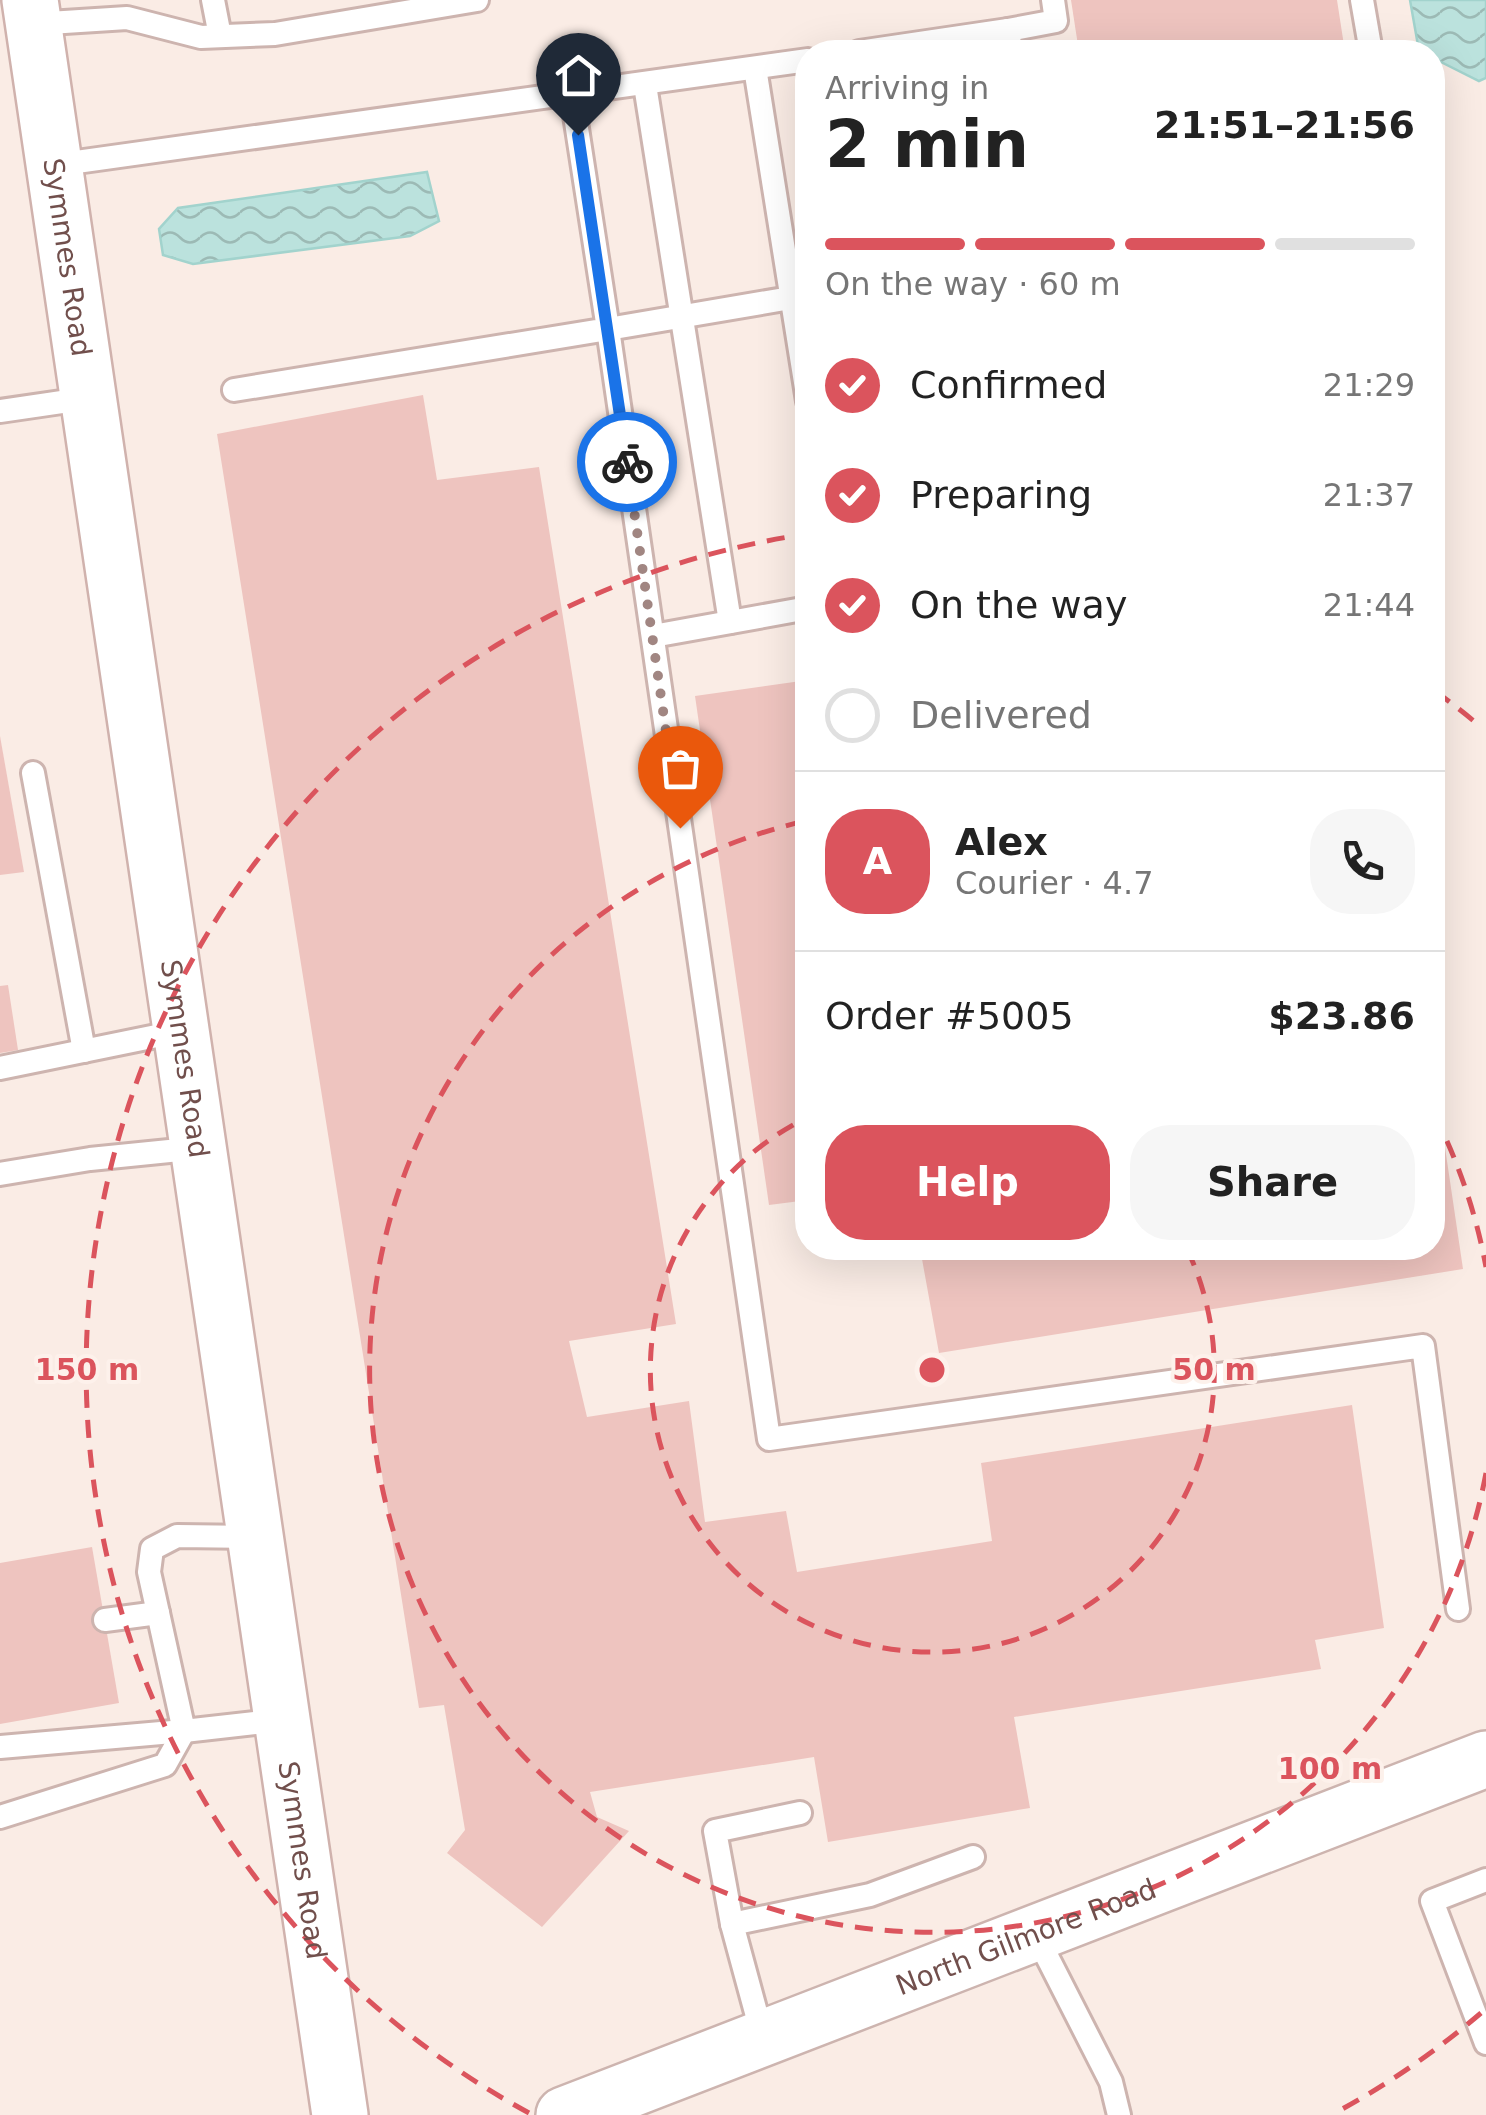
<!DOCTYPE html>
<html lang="en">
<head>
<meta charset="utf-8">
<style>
  :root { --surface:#fff; --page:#f6f6f6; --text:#222; --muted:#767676; --line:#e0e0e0; --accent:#db545d }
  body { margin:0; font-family:"DejaVu Sans",sans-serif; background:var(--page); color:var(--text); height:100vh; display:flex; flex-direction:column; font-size:38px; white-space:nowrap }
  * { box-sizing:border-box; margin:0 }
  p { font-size:32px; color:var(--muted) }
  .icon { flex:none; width:55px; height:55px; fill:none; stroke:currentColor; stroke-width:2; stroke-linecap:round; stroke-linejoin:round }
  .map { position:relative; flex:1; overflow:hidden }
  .side { position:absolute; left:795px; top:40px; width:650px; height:1220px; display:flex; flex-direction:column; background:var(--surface); border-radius:40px; box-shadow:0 10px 40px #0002 }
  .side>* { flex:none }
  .pin { position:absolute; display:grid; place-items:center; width:85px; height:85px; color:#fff; margin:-102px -42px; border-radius:50% 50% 50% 0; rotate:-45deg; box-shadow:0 0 10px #0007 }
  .pin .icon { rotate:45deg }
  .courier { position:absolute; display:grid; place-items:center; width:100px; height:100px; margin:-50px; border:8px solid #1a73e8; border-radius:50%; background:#fff; color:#222; box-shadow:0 2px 12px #0007 }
  .overview em { font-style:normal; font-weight:700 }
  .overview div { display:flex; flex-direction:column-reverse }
  .overview { display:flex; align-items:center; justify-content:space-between; height:170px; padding:0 30px }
  h1 { font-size:65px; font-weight:700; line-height:75px }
  .bar { display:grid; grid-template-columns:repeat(4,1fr); gap:15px 10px; align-content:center; height:120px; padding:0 30px }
  .bar i { height:12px; border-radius:8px; background:var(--line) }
  .bar .selected { background:var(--accent) }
  .bar p { grid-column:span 4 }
  .line { display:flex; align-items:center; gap:25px; padding:0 30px; border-top:2px solid var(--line) }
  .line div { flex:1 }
  .round { display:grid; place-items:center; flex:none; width:105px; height:105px; border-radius:40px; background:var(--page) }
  ol { padding:0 30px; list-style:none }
  li { display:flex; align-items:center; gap:30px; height:110px }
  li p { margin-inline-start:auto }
  li .icon { padding:10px; border-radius:50%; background:var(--accent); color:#fff; stroke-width:4 }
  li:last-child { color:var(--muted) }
  li i { width:55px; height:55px; border:5px solid var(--line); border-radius:50% }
  .primary-button { display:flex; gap:20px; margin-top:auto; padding:20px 30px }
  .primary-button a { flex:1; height:115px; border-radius:40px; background:var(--accent); color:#fff; font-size:40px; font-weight:700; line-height:115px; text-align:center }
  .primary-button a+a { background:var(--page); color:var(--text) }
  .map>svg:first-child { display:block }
</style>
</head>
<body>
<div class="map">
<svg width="1486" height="2115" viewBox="0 0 1486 2115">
  <defs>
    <pattern id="water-waves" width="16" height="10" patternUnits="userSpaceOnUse" patternTransform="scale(2.5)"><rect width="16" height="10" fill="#bbe2dd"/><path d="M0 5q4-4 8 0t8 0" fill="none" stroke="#9cbab5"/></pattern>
  </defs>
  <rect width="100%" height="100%" fill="#faece5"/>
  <!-- water -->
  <g fill="url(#water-waves)" stroke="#a2d3cd" stroke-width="2.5">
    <polygon points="1410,0 1486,0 1486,78 1479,81 1433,58 1432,52 1419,51"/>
    <polygon points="427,172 439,221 410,236 193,264 163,255 159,229 178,208"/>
  </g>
  <!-- building -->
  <g fill="#eec4bf">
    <polygon points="1071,0 1337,0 1345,52 1079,52"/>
    <polygon points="423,395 437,480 539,467 676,1324 569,1341 587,1417 689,1401 705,1522 786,1511 797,1572 992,1541 981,1463 1352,1405 1384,1628 1315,1640 1321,1669 1014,1717 1030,1808 828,1842 814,1757 590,1792 597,1817 629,1831 542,1927 447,1853 465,1830 444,1705 419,1708 217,434"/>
    <polygon points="808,680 808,1200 769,1205 695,696"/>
    <polygon points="0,736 24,872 0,875"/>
    <polygon points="8,985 18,1050 0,1053 0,986"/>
    <polygon points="1435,1080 1463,1269 939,1353 920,1248 1432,1248"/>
    <polygon points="92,1547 119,1703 0,1724 0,1563"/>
  </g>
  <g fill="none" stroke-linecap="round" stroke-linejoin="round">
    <!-- service casing -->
    <g stroke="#cdb4af" stroke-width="28">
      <g id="service">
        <polyline points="213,0 220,36"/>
        <polyline points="1362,0 1371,52"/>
        <polyline points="33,24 127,18 201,37 275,34 477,0"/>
        <polyline points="1008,30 1056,21 1053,0"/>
        <polyline points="859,52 1008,30 1011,52"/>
        <polyline points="755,68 808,401"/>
        <polyline points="645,85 730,622"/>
        <polyline points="55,165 808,60"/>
        <polyline points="808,295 608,329 769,1439 1423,1346 1458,1609"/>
        <polyline points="234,390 608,329 572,96"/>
        <polyline points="0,411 89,398"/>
        <polyline points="653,636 808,608"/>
        <polyline points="33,773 84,1051"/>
        <polyline points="0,1068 181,1031"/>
        <polyline points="0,1174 90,1159 199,1148"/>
        <polyline points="256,1537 177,1536 152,1549 149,1572 184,1731 282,1720"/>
        <polyline points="105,1620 158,1613"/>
        <polyline points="0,1747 184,1731"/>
        <polyline points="0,1817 165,1765 184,1731"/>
        <polyline points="1486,1880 1432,1901 1486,2043"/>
        <polyline points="732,1924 715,1831 800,1813"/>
        <polyline points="1035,1933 1111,2082 1119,2115"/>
        <polyline points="763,2038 732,1924 870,1895 973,1857"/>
      </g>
    </g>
    <!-- tertiary casing -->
    <g stroke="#cdb4af" stroke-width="60">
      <g id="tertiary">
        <path id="s1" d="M564 2115 1486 1759"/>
      </g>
    </g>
    <!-- secondary casing -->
    <g stroke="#d0b2ad" stroke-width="60">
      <g id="secondary">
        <path id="s2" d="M30 0 340 2115"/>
      </g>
    </g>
    <!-- service -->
    <use href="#service" stroke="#fff" stroke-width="22"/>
    <!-- tertiary -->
    <use href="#tertiary" stroke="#fff" stroke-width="55"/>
    <!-- secondary -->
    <use href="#secondary" stroke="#fff" stroke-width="55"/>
  </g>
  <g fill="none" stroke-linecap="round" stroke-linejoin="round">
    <!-- done -->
    <polyline stroke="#a18682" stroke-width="10" stroke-dasharray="0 18" points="627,462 680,828"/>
    <!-- route -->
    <polyline stroke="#1a73e8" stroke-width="12" points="578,135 627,462"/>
  </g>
  <!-- distance rings -->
  <g fill="none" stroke="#db545d" stroke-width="5" stroke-dasharray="18 12">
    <path d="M1187 1249A282 282 0 1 1 806 1118"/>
    <path d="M1486 1473A563 563 0 1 1 805 821M1434 1114A563 563 0 0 1 1486 1267"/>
    <path d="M1481 2013A845 845 0 0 1 1335 2113M529 2113A845 845 0 0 1 807 534M1435 691A845 845 0 0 1 1481 727"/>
  </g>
  <g text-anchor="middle" stroke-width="8" stroke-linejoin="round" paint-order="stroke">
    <!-- street labels -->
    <g font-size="28" fill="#714f4c" stroke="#fdf1eb">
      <text dy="10" stroke="none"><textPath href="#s2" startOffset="260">Symmes Road</textPath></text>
      <text dy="10" stroke="none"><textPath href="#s2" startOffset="1070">Symmes Road</textPath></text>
      <text dy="10" stroke="none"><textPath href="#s2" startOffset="1880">Symmes Road</textPath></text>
      <text dy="10" stroke="none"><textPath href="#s1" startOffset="495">North Gilmore Road</textPath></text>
    </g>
  </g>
  <circle cx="932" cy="1370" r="15" fill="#db545d" stroke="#fdf1eb" stroke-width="5"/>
  <g font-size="30" text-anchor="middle" font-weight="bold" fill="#db545d" stroke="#fdf1eb" stroke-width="8" stroke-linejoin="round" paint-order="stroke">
    <text x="87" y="1380">150 m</text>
    <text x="1214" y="1380">50 m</text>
    <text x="1330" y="1779">100 m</text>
  </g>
</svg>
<div class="pin" style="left:680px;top:828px;background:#ea580c"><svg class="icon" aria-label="bag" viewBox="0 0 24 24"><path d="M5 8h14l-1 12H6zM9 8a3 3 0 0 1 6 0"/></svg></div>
<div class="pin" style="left:578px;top:135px;background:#1f2937"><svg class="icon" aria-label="home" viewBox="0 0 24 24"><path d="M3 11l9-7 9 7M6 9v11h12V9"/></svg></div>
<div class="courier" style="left:627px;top:462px"><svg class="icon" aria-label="bike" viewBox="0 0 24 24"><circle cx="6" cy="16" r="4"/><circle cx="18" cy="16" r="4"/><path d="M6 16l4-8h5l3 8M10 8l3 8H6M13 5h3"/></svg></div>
<section class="side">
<div class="overview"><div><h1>2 min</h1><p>Arriving in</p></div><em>21:51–21:56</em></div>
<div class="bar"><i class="selected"></i><i class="selected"></i><i class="selected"></i><i></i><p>On the way · 60 m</p></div>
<ol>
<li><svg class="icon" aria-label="check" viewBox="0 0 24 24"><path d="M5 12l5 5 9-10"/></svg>Confirmed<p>21:29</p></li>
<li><svg class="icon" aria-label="check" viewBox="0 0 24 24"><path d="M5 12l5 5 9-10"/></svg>Preparing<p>21:37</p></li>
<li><svg class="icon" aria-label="check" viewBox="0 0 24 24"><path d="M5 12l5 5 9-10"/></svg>On the way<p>21:44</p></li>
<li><i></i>Delivered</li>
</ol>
<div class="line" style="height:180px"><b class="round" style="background:var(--accent);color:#fff">A</b><div><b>Alex</b><p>Courier · 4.7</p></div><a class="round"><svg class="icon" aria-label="phone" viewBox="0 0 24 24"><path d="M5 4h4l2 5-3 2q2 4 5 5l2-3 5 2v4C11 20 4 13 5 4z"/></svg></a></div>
<div class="line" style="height:130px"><div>Order #5005</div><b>$23.86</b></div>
<div class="primary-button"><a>Help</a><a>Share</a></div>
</section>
</div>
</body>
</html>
